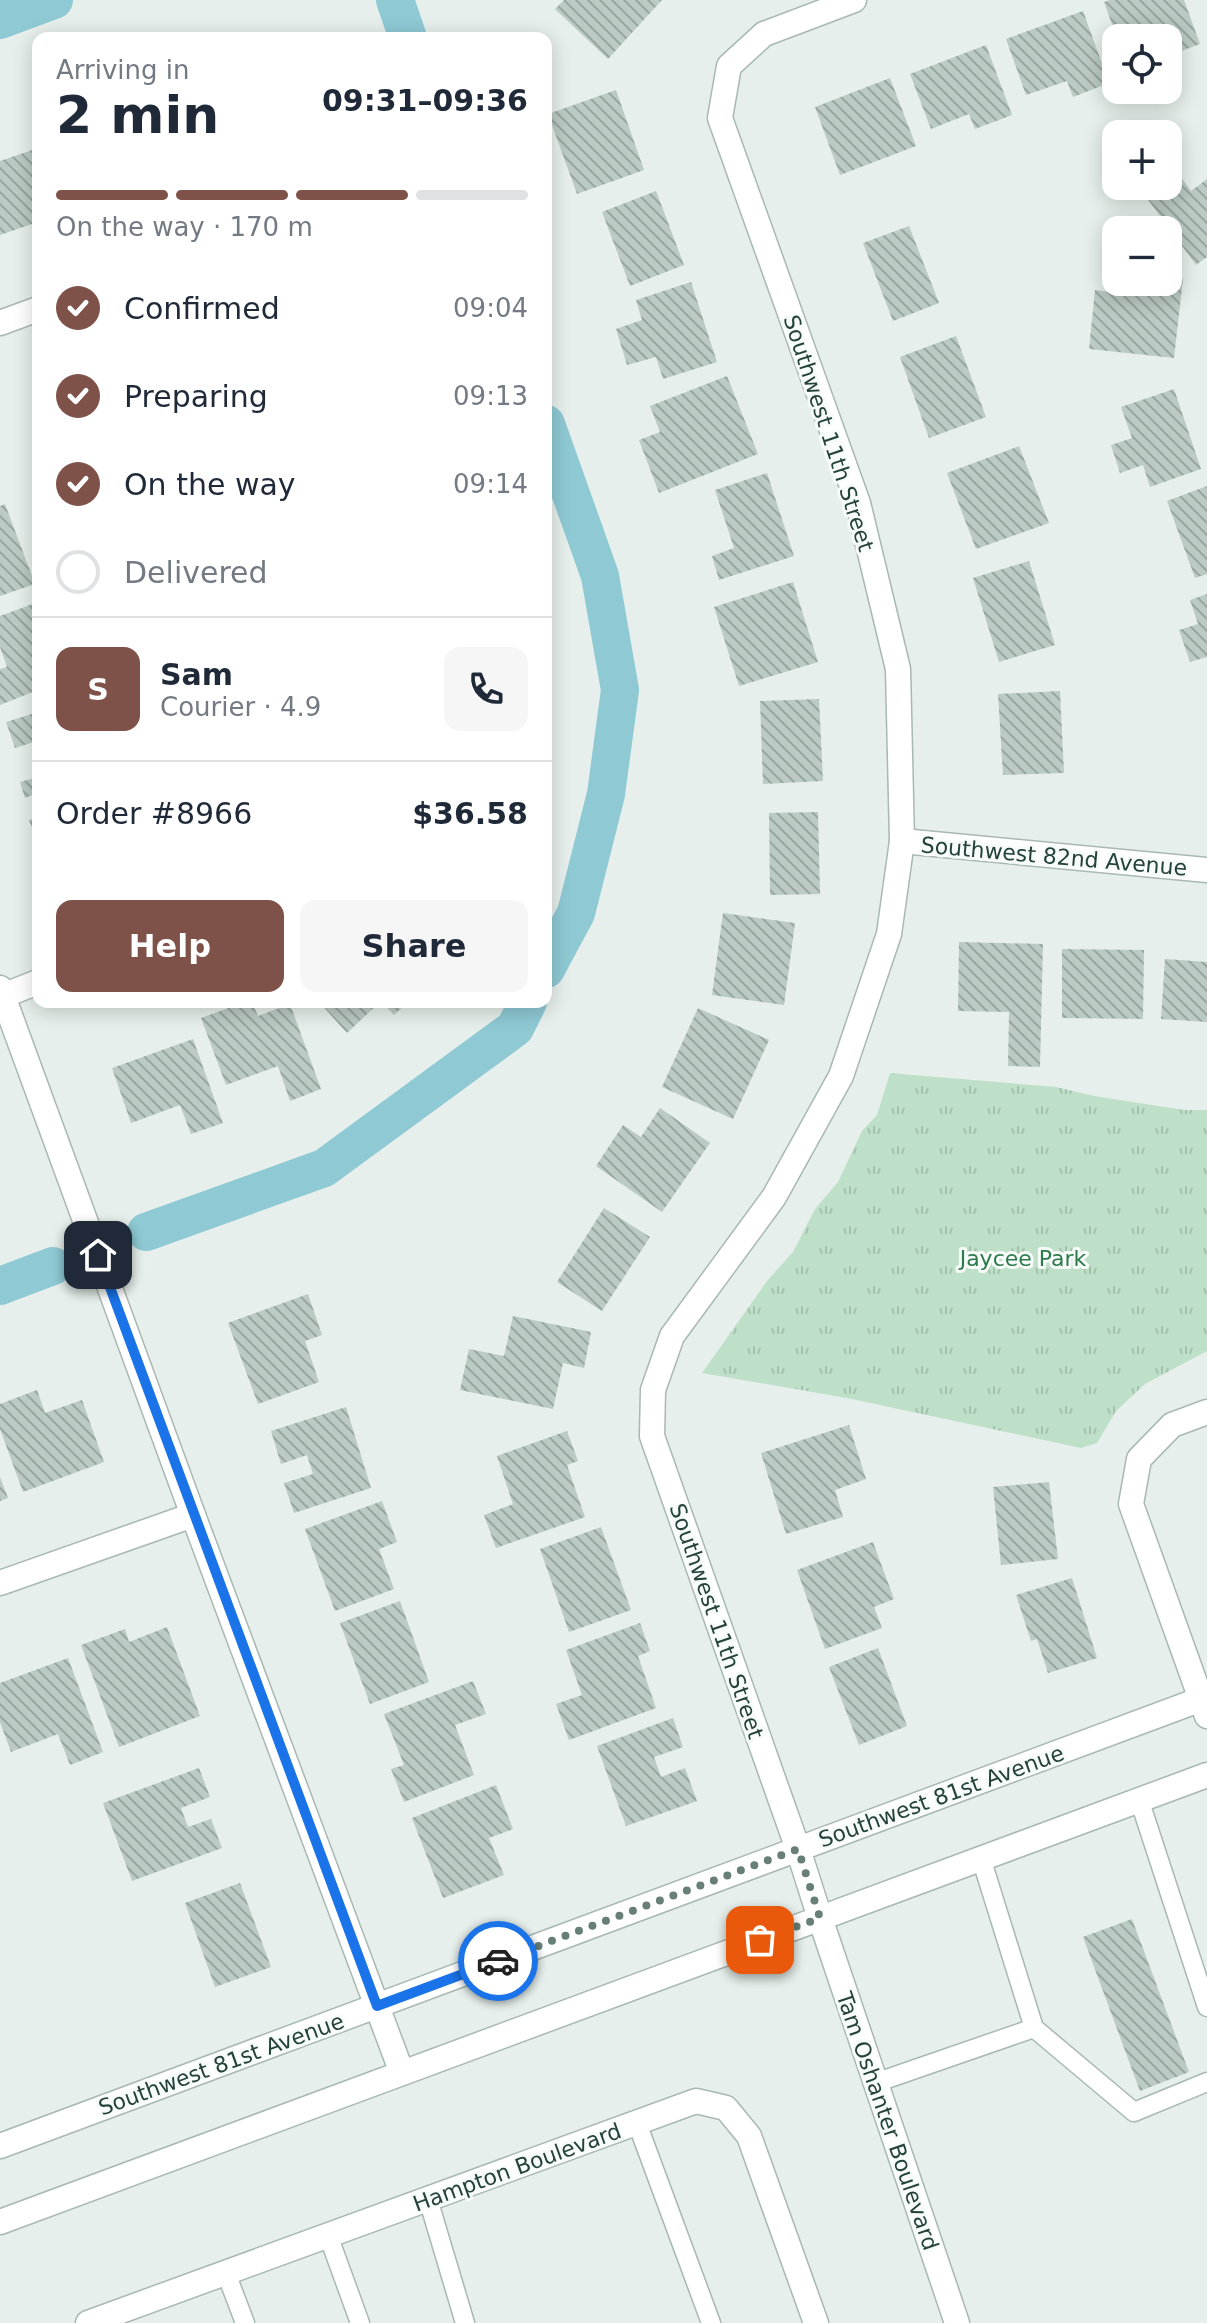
<!DOCTYPE html>
<html lang="en">
<head>
<meta charset="utf-8">
<style>
  :root { --surface:#fff; --page:#f6f6f7; --text:#1f2937; --muted:#747a83; --line:#e0e1e3; --accent:#7f5249 }
  body { margin:0; font-family:"DejaVu Sans",sans-serif; background:var(--page); color:var(--text); height:100vh; display:flex; flex-direction:column; font-size:30px; white-space:nowrap }
  * { box-sizing:border-box; margin:0 }
  p { font-size:26px; color:var(--muted) }
  .icon { flex:none; width:44px; height:44px; fill:none; stroke:currentColor; stroke-width:2; stroke-linecap:round; stroke-linejoin:round }
  .map { position:relative; flex:1; overflow:hidden }
  .panel { position:absolute; left:32px; top:32px; width:520px; height:976px; display:flex; flex-direction:column; background:var(--surface); border-radius:16px; box-shadow:0 4px 20px #0003 }
  .panel>* { flex:none }
  .buttons { position:absolute; left:1102px; top:24px; display:grid; gap:16px }
  .buttons a { display:grid; place-items:center; width:80px; height:80px; border-radius:16px; background:var(--surface); box-shadow:0 4px 20px #0003; font-size:40px }
  .pin { position:absolute; display:grid; place-items:center; width:68px; height:68px; color:#fff; margin:-34px; border-radius:16px; box-shadow:0 4px 12px #0006 }
  .courier { position:absolute; display:grid; place-items:center; width:80px; height:80px; margin:-40px; border:6px solid #1a73e8; border-radius:50%; background:#fff; color:#222; box-shadow:0 2px 10px #0007 }
  .summary em { font-style:normal; font-weight:600 }
  .summary div { display:flex; flex-direction:column-reverse }
  .summary { display:flex; align-items:center; justify-content:space-between; height:136px; padding:0 24px }
  h1 { font-size:52px; font-weight:600; line-height:60px }
  .bar { display:grid; grid-template-columns:repeat(4,1fr); gap:12px 8px; align-content:center; height:96px; padding:0 24px }
  .bar i { height:10px; border-radius:6px; background:var(--line) }
  .bar .selected { background:var(--accent) }
  .bar p { grid-column:span 4 }
  .line { display:flex; align-items:center; gap:20px; padding:0 24px; border-top:2px solid var(--line) }
  .line div { flex:1 }
  .round { display:grid; place-items:center; flex:none; width:84px; height:84px; border-radius:16px; background:var(--page) }
  ol { padding:0 24px; list-style:none }
  li { display:flex; align-items:center; gap:24px; height:88px }
  li p { margin-inline-start:auto }
  li .icon { padding:8px; border-radius:50%; background:var(--accent); color:#fff; stroke-width:4 }
  li:last-child { color:var(--muted) }
  li i { width:44px; height:44px; border:4px solid var(--line); border-radius:50% }
  .cta { display:flex; gap:16px; margin-top:auto; padding:16px 24px }
  .cta a { flex:1; height:92px; border-radius:16px; background:var(--accent); color:#fff; font-size:32px; font-weight:600; line-height:92px; text-align:center }
  .cta a+a { background:var(--page); color:var(--text) }
  .map>svg:first-child { display:block }
</style>
</head>
<body>
<div class="map">
<svg width="1207" height="2323" viewBox="0 0 1207 2323">
  <defs>
    <pattern id="grass-tufts" width="24" height="20" patternUnits="userSpaceOnUse" patternTransform="scale(2)"><rect width="24" height="20" fill="#bfe0c8"/><path d="M3 7l-1-3M5 7V3M7 7l1-3M15 17l-1-3M17 17v-4M19 17l1-3" fill="none" stroke="#a4c1ad"/></pattern>
    <pattern id="building-back-hatch" width="6" height="6" patternUnits="userSpaceOnUse" patternTransform="scale(2)"><rect width="6" height="6" fill="#bbcac4"/><path d="M-1 5l2 2M0 0l6 6M5-1l2 2" fill="none" stroke="#98a6a0"/></pattern>
  </defs>
  <rect width="100%" height="100%" fill="#e6efeb"/>
  <!-- grass -->
  <polygon fill="url(#grass-tufts)" points="890,1073 1056,1087 1094,1096 1184,1110 1207,1110 1207,1351 1145,1384 1116,1411 1097,1443 1081,1448 847,1398 702,1373 767,1281 793,1252 815,1209 838,1182 862,1131 877,1115"/>
  <g fill="none" stroke-linecap="round" stroke-linejoin="round">
    <!-- canal -->
    <g stroke="#8ec9d4" stroke-width="38">
      <polyline points="395,0 408,38"/>
      <polyline points="0,20 54,0"/>
      <polyline points="546,424 600,576 620,690 606,794 576,913 546,969"/>
      <polyline points="146,1232 324,1168 515,1028 528,1002"/>
      <polyline points="0,1286 53,1266"/>
    </g>
  </g>
  <!-- building -->
  <g fill="url(#building-back-hatch)">
    <polygon points="564,0 662,0 608,59 555,9"/>
    <polygon points="1110,0 1184,0 1200,44 1168,56 1168,38 1117,38 1104,2"/>
    <polygon points="1083,11 1109,83 1073,97 1067,81 1026,95 1006,39"/>
    <polygon points="986,45 1012,115 975,129 969,114 931,129 910,74"/>
    <polygon points="890,78 916,146 840,175 815,107"/>
    <polygon points="616,90 644,170 577,194 548,114"/>
    <polygon points="38,148 38,222 0,235 0,161"/>
    <polygon points="1168,159 1191,191 1207,179 1207,257 1196,265 1138,186 1168,186"/>
    <polygon points="656,191 684,265 630,286 602,212"/>
    <polygon points="909,226 939,303 893,321 863,243"/>
    <polygon points="1168,277 1183,279 1174,358 1089,349 1095,290 1126,294 1127,282 1168,282"/>
    <polygon points="691,282 717,362 663,379 656,357 627,365 616,329 642,320 636,300"/>
    <polygon points="956,336 986,417 929,438 900,357"/>
    <polygon points="727,376 758,454 659,493 639,440 660,432 650,406"/>
    <polygon points="1174,389 1201,469 1150,487 1143,465 1120,473 1111,445 1132,438 1121,407"/>
    <polygon points="1019,446 1049,523 976,549 947,473"/>
    <polygon points="767,473 794,556 719,580 712,556 734,548 715,490"/>
    <polygon points="1207,486 1207,574 1195,578 1167,501"/>
    <polygon points="5,504 35,584 0,596 0,506"/>
    <polygon points="1029,561 1055,645 999,662 973,578"/>
    <polygon points="793,582 818,662 739,686 714,607"/>
    <polygon points="1207,594 1207,657 1190,662 1179,630 1198,624 1190,600"/>
    <polygon points="38,602 38,690 0,705 0,669 7,667 0,647 0,616"/>
    <polygon points="1060,691 1064,773 1003,775 998,694"/>
    <polygon points="819,699 823,781 763,784 760,701"/>
    <polygon points="38,712 38,752 34,742 15,748 6,722"/>
    <polygon points="38,777 38,793 25,798 20,782"/>
    <polygon points="818,812 820,894 770,895 769,813"/>
    <polygon points="38,817 38,843 29,820"/>
    <polygon points="723,913 795,923 784,1005 712,995"/>
    <polygon points="959,942 1043,944 1040,1067 1008,1066 1009,1012 958,1011"/>
    <polygon points="1062,949 1144,950 1143,1019 1062,1018"/>
    <polygon points="1165,959 1207,962 1207,1022 1161,1019"/>
    <polygon points="245,1002 252,1002 258,1016 290,1004 321,1089 290,1101 278,1066 226,1085 201,1018"/>
    <polygon points="319,1002 380,1002 347,1033"/>
    <polygon points="382,1002 408,1002 394,1015"/>
    <polygon points="698,1008 769,1040 733,1119 662,1087"/>
    <polygon points="193,1039 223,1123 191,1134 180,1105 131,1123 112,1068"/>
    <polygon points="660,1108 710,1143 662,1212 596,1166 623,1125 641,1137"/>
    <polygon points="604,1208 650,1237 602,1311 557,1282"/>
    <polygon points="308,1294 322,1335 305,1341 319,1382 258,1404 228,1323"/>
    <polygon points="513,1316 591,1332 584,1368 563,1363 553,1409 460,1390 469,1349 504,1356"/>
    <polygon points="37,1390 45,1413 82,1400 104,1462 23,1492 0,1429 0,1404"/>
    <polygon points="346,1407 371,1488 294,1513 284,1483 313,1474 307,1455 281,1464 271,1431"/>
    <polygon points="849,1425 866,1479 835,1490 843,1517 786,1534 761,1453"/>
    <polygon points="567,1431 578,1461 567,1465 585,1517 496,1548 484,1515 513,1504 497,1456"/>
    <polygon points="0,1477 8,1498 0,1501"/>
    <polygon points="1049,1482 1058,1559 1001,1565 993,1487"/>
    <polygon points="382,1501 397,1542 379,1549 394,1589 335,1611 305,1529"/>
    <polygon points="601,1527 631,1610 569,1632 540,1549"/>
    <polygon points="873,1542 894,1599 874,1607 882,1628 825,1649 797,1570"/>
    <polygon points="1072,1578 1097,1658 1048,1673 1037,1639 1031,1641 1016,1595"/>
    <polygon points="400,1601 429,1682 370,1704 340,1623"/>
    <polygon points="640,1623 650,1651 638,1656 656,1708 569,1740 556,1704 582,1695 566,1650"/>
    <polygon points="167,1627 200,1716 119,1747 81,1645 125,1629 129,1642"/>
    <polygon points="878,1648 907,1726 859,1745 829,1667"/>
    <polygon points="68,1658 103,1752 70,1765 58,1734 11,1752 0,1722 0,1683"/>
    <polygon points="473,1681 486,1714 455,1725 474,1775 404,1802 391,1769 404,1765 384,1714"/>
    <polygon points="673,1718 683,1747 654,1757 661,1777 685,1768 697,1801 626,1826 597,1746"/>
    <polygon points="199,1768 210,1797 181,1808 188,1827 211,1819 222,1848 132,1881 103,1803"/>
    <polygon points="496,1785 513,1829 489,1838 504,1875 443,1898 412,1818"/>
    <polygon points="240,1883 271,1967 215,1987 185,1903"/>
    <polygon points="1132,1919 1189,2072 1140,2091 1083,1937"/>
  </g>
  <g fill="none" stroke-linecap="round" stroke-linejoin="round">
    <!-- service casing -->
    <g stroke="#a8b8b2" stroke-width="21">
      <g id="service">
        <polyline points="1139,1799 1207,2007"/>
        <polyline points="981,1858 1034,2028"/>
        <polyline points="875,2083 1034,2028 1134,2112 1207,2082"/>
        <polyline points="637,2123 711,2323"/>
        <polyline points="428,2199 465,2323"/>
        <polyline points="328,2235 360,2323"/>
        <polyline points="226,2273 245,2323"/>
      </g>
    </g>
    <!-- minor casing -->
    <g stroke="#a8b8b2" stroke-width="27">
      <g id="minor">
        <polyline points="0,323 38,309"/>
        <polyline points="902,841 1207,870"/>
        <polyline points="0,988 193,1515 402,2073"/>
        <polyline points="0,997 38,982"/>
        <polyline points="1207,1412 1172,1425 1139,1459 1131,1504 1207,1716"/>
        <polyline points="0,1583 193,1515"/>
        <polyline points="820,1918 798,1849 652,1436 653,1390 672,1336 774,1197 841,1076 889,934 902,841 898,669 858,503 720,118 729,66 764,34 854,0"/>
        <polyline points="88,2323 696,2101 726,2108 749,2136 816,2323"/>
      </g>
    </g>
    <!-- tertiary casing -->
    <g stroke="#a8b8b2" stroke-width="27">
      <g id="tertiary">
        <polyline points="820,1918 957,2323"/>
        <polyline points="0,2146 1207,1697"/>
        <polyline points="0,2222 1207,1775"/>
      </g>
    </g>
    <!-- service -->
    <use href="#service" stroke="#fff" stroke-width="18"/>
    <!-- minor -->
    <use href="#minor" stroke="#fff" stroke-width="24"/>
    <!-- tertiary -->
    <use href="#tertiary" stroke="#fff" stroke-width="24"/>
  </g>
  <g fill="none" stroke-linecap="round" stroke-linejoin="round">
    <!-- done -->
    <polyline stroke="#687f78" stroke-width="8" stroke-dasharray="0 14.4" points="498,1961 798,1849 820,1918 760,1940"/>
    <!-- route -->
    <polyline stroke="#1a73e8" stroke-width="10" points="98,1255 377,2006 498,1961"/>
  </g>
  <g text-anchor="middle" stroke-width="6" stroke-linejoin="round" paint-order="stroke">
    <!-- street labels -->
    <g font-size="22" fill="#24423a" stroke="#f7fbf9">
      <text transform="translate(829 433) rotate(72)" y="8">Southwest 11th Street</text>
      <text transform="translate(1054 856) rotate(5)" y="8">Southwest 82nd Avenue</text>
      <text transform="translate(717 1621) rotate(71)" y="8">Southwest 11th Street</text>
      <text transform="translate(941 1796) rotate(-20)" y="8">Southwest 81st Avenue</text>
      <text transform="translate(221 2064) rotate(-20)" y="8">Southwest 81st Avenue</text>
      <text transform="translate(888 2121) rotate(71)" y="8">Tam Oshanter Boulevard</text>
      <text transform="translate(517 2167) rotate(-20)" y="8">Hampton Boulevard</text>
    </g>
    <!-- park labels -->
    <g font-size="22" fill="#2d7a4b" stroke="#f7fbf9">
      <text x="1023" y="1266">Jaycee Park</text>
    </g>
  </g>
</svg>
<div class="buttons">
<a><svg class="icon" aria-label="locate" viewBox="0 0 24 24"><circle cx="12" cy="12" r="6"/><path d="M12 2v4M12 18v4M2 12h4M18 12h4"/></svg></a>
<a>+</a>
<a>−</a>
</div>
<div class="pin" style="left:760px;top:1940px;background:#ea580c"><svg class="icon" aria-label="bag" viewBox="0 0 24 24"><path d="M5 8h14l-1 12H6zM9 8a3 3 0 0 1 6 0"/></svg></div>
<div class="pin" style="left:98px;top:1255px;background:#1f2937"><svg class="icon" aria-label="home" viewBox="0 0 24 24"><path d="M3 11l9-7 9 7M6 9v11h12V9"/></svg></div>
<div class="courier" style="left:498px;top:1961px"><svg class="icon" aria-label="car" viewBox="0 0 24 24"><path d="M5 17H2v-5l4-1 3-4h7l3 4 3 1v5h-3M9 17h6M6 11h13"/><circle cx="7" cy="17" r="2"/><circle cx="17" cy="17" r="2"/></svg></div>
<section class="panel">
<div class="summary"><div><h1>2 min</h1><p>Arriving in</p></div><em>09:31–09:36</em></div>
<div class="bar"><i class="selected"></i><i class="selected"></i><i class="selected"></i><i></i><p>On the way · 170 m</p></div>
<ol>
<li><svg class="icon" aria-label="check" viewBox="0 0 24 24"><path d="M5 12l5 5 9-10"/></svg>Confirmed<p>09:04</p></li>
<li><svg class="icon" aria-label="check" viewBox="0 0 24 24"><path d="M5 12l5 5 9-10"/></svg>Preparing<p>09:13</p></li>
<li><svg class="icon" aria-label="check" viewBox="0 0 24 24"><path d="M5 12l5 5 9-10"/></svg>On the way<p>09:14</p></li>
<li><i></i>Delivered</li>
</ol>
<div class="line" style="height:144px"><b class="round" style="background:var(--accent);color:#fff">S</b><div><b>Sam</b><p>Courier · 4.9</p></div><a class="round"><svg class="icon" aria-label="phone" viewBox="0 0 24 24"><path d="M5 4h4l2 5-3 2q2 4 5 5l2-3 5 2v4C11 20 4 13 5 4z"/></svg></a></div>
<div class="line" style="height:104px"><div>Order #8966</div><b>$36.58</b></div>
<div class="cta"><a>Help</a><a>Share</a></div>
</section>
</div>
</body>
</html>
